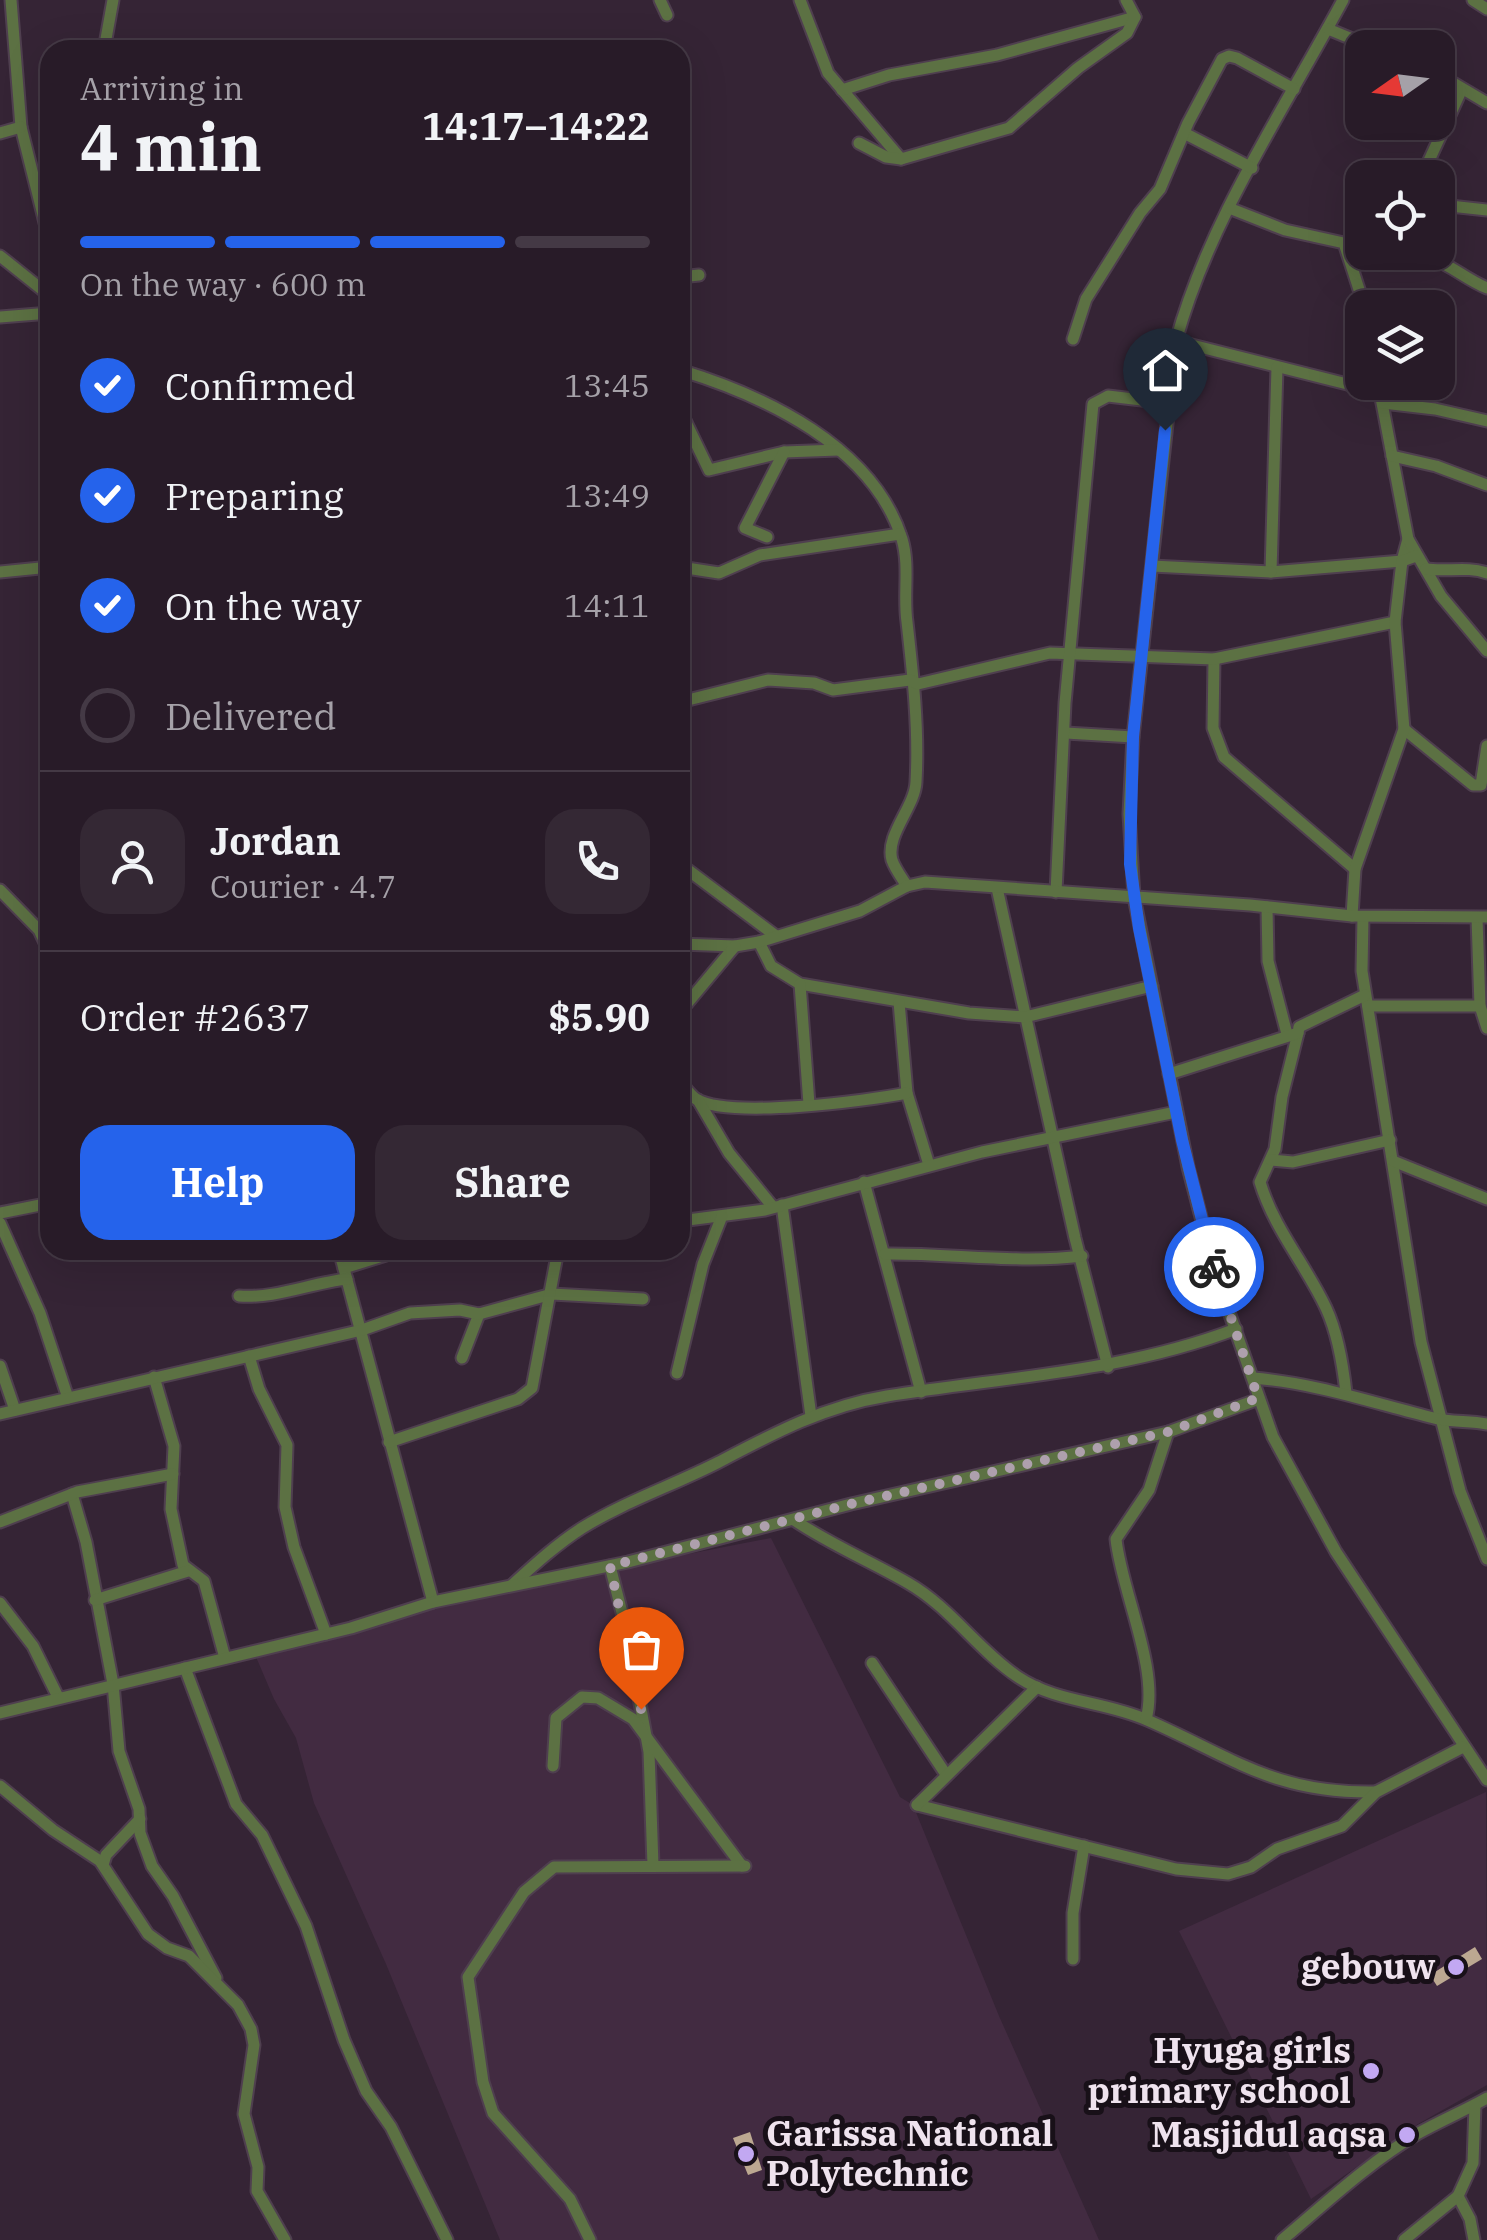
<!DOCTYPE html>
<html lang="en">
<head>
<meta charset="utf-8">
<style>
  :root { --surface:#281b28; --page:#342834; --text:#f1f3f6; --muted:#a5a1a8; --line:#443945; --accent:#2563eb }
  body { margin:0; font-family:"IBM Plex Serif",serif; background:var(--page); color:var(--text); height:100vh; display:flex; flex-direction:column; font-size:38px; white-space:nowrap }
  * { box-sizing:border-box; margin:0 }
  p { font-size:32px; color:var(--muted) }
  .icon { flex:none; width:55px; height:55px; fill:none; stroke:currentColor; stroke-width:2; stroke-linecap:round; stroke-linejoin:round }
  .map { position:relative; flex:1; overflow:hidden }
  .drawer { position:absolute; left:40px; top:40px; width:650px; height:1220px; display:flex; flex-direction:column; background:var(--surface); border-radius:30px; box-shadow:0 10px 40px #0002,0 0 0 2px var(--line) }
  .drawer>* { flex:none }
  .needle { width:65px; rotate:256deg }
  .fabs { position:absolute; left:1345px; top:30px; display:grid; gap:20px }
  .fabs a { display:grid; place-items:center; width:110px; height:110px; border-radius:20px; background:var(--surface); box-shadow:0 10px 40px #0002,0 0 0 2px var(--line); font-size:50px }
  .pin { position:absolute; display:grid; place-items:center; width:85px; height:85px; color:#fff; margin:-102px -42px; border-radius:50% 50% 50% 0; rotate:-45deg; box-shadow:0 0 10px #0007 }
  .pin .icon { rotate:45deg }
  .courier { position:absolute; display:grid; place-items:center; width:100px; height:100px; margin:-50px; border:8px solid #2563eb; border-radius:50%; background:#fff; color:#222; box-shadow:0 2px 12px #0007 }
  .headline em { font-style:normal; font-weight:800 }
  .headline div { display:flex; flex-direction:column-reverse }
  .headline { display:flex; align-items:center; justify-content:space-between; height:170px; padding:0 40px }
  h1 { font-size:65px; font-weight:800; line-height:75px }
  .bar { display:grid; grid-template-columns:repeat(4,1fr); gap:15px 10px; align-content:center; height:120px; padding:0 40px }
  .bar i { height:12px; border-radius:8px; background:var(--line) }
  .bar .current { background:var(--accent) }
  .bar p { grid-column:span 4 }
  .line { display:flex; align-items:center; gap:25px; padding:0 40px; border-top:2px solid var(--line) }
  .line div { flex:1 }
  .round { display:grid; place-items:center; flex:none; width:105px; height:105px; border-radius:30px; background:var(--page) }
  ol { padding:0 40px; list-style:none }
  li { display:flex; align-items:center; gap:30px; height:110px }
  li p { margin-inline-start:auto }
  li .icon { padding:10px; border-radius:50%; background:var(--accent); color:#fff; stroke-width:4 }
  li:last-child { color:var(--muted) }
  li i { width:55px; height:55px; border:5px solid var(--line); border-radius:50% }
  .cta { display:flex; gap:20px; margin-top:auto; padding:20px 40px }
  .cta a { flex:1; height:115px; border-radius:30px; background:var(--accent); color:#fff; font-size:40px; font-weight:800; line-height:115px; text-align:center }
  .cta a+a { background:var(--page); color:var(--text) }
  .map>svg:first-child { display:block }
</style>
</head>
<body>
<div class="map">
<svg width="1487" height="2240" viewBox="0 0 1487 2240">
  <rect width="100%" height="100%" fill="#352435"/>
  <!-- built -->
  <g fill="#422b41">
    <polygon points="771,1538 900,1797 913,1805 999,2016 1099,2240 500,2240 386,1964 314,1803 296,1738 274,1699 253,1650 591,1573"/>
    <polygon points="1486,1792 1487,2085 1418,2124 1311,2199 1179,1931"/>
  </g>
  <!-- building -->
  <g fill="#bca891">
    <polygon points="1475,1947 1482,1959 1437,1986 1430,1975"/>
    <polygon points="750,2132 762,2170 748,2175 733,2138"/>
  </g>
  <g fill="none" stroke-linecap="round" stroke-linejoin="round">
    <!-- street casing -->
    <g stroke="#4f3f4f" stroke-width="15">
      <g id="street">
        <polyline points="11,0 21,127 50,243"/>
        <polyline points="660,0 667,15"/>
        <polyline points="800,0 828,73 901,159"/>
        <path d="M1343 0C1284 110 1209 220 1176 341L1133 737 1129 814 1134 897 1188 1167 1216 1275 1273 1437 1336 1552 1487 1780"/>
        <polyline points="1473,0 1487,9"/>
        <polyline points="1328,29 1374,48"/>
        <polyline points="104,50 113,0"/>
        <polyline points="1438,74 1487,103"/>
        <polyline points="842,90 889,75 997,55 1135,17"/>
        <polyline points="0,133 21,127"/>
        <polyline points="1184,133 1252,168"/>
        <polyline points="859,143 886,157 901,159 1009,128 1078,68 1127,33 1135,17 1126,0"/>
        <polyline points="1421,178 1461,91"/>
        <polyline points="1438,198 1450,206 1487,210"/>
        <polyline points="1229,208 1285,230 1344,243 1365,308"/>
        <polyline points="0,256 50,296"/>
        <path d="M1354 266C1376 259 1408 250 1431 258 1451 265 1467 280 1487 288"/>
        <polyline points="680,277 699,275"/>
        <polyline points="0,317 50,313"/>
        <polyline points="1073,339 1086,299 1140,213 1160,189 1188,123 1222,59 1229,56 1237,58 1294,89"/>
        <polyline points="1176,341 1379,392"/>
        <polyline points="1277,367 1271,572 1402,561 1408,539"/>
        <path d="M680 370C765 396 873 446 902 539 910 566 903 595 907 622 913 675 919 729 916 782 915 807 885 835 892 860 895 869 902 878 907 886"/>
        <polyline points="1378,382 1408,539 1441,596 1487,651"/>
        <polyline points="1383,403 1435,409 1487,421"/>
        <polyline points="680,410 709,470 784,452 838,450"/>
        <polyline points="1392,456 1436,466 1487,485"/>
        <polyline points="767,537 745,528 784,452"/>
        <polyline points="1152,566 1271,572"/>
        <polyline points="680,567 719,573 760,555 900,534"/>
        <path d="M1426 569C1447 572 1467 566 1487 573"/>
        <polyline points="0,572 50,567"/>
        <polyline points="1214,659 1213,728 1224,757 1355,869"/>
        <polyline points="680,702 768,680 814,683 833,690 910,680 918,684 1050,653 1214,659 1395,622"/>
        <polyline points="1404,729 1473,785 1481,785 1487,746"/>
        <polyline points="1066,733 1133,737"/>
        <polyline points="680,864 776,936"/>
        <polyline points="997,888 1075,1238 1108,1367"/>
        <polyline points="0,890 39,930 50,953"/>
        <polyline points="1056,892 1065,703 1093,404 1108,396 1167,403"/>
        <polyline points="1267,907 1268,961 1287,1034"/>
        <polyline points="1352,916 1355,869 1404,729 1395,622 1402,561 1416,556"/>
        <polyline points="1363,917 1362,971 1421,1342 1460,1491 1487,1559"/>
        <polyline points="1477,918 1480,1006 1487,1028"/>
        <polyline points="759,942 771,966 800,984 969,1013 1025,1017 1152,986"/>
        <polyline points="680,944 735,946 759,942 860,911 907,886 925,882 1250,905 1352,916 1487,917"/>
        <polyline points="800,984 809,1104"/>
        <polyline points="899,1002 907,1093 929,1165"/>
        <polyline points="1368,1006 1480,1006"/>
        <polyline points="680,1012 735,946"/>
        <path d="M1298 1033 1282 1097 1275 1149 1260 1182C1274 1229 1306 1265 1326 1308 1338 1334 1343 1365 1346 1393"/>
        <polyline points="1169,1074 1298,1033 1299,1027 1365,995"/>
        <path d="M680 1082C685 1087 690 1095 696 1099 729 1119 867 1101 907 1093"/>
        <polyline points="698,1100 729,1153 773,1207"/>
        <polyline points="1271,1160 1293,1162 1390,1140"/>
        <polyline points="1393,1161 1487,1199"/>
        <polyline points="864,1182 921,1392"/>
        <polyline points="782,1205 811,1416"/>
        <polyline points="0,1213 50,1203"/>
        <polyline points="680,1221 765,1210 982,1152 1176,1112"/>
        <polyline points="0,1223 40,1313 68,1398"/>
        <polyline points="339,1250 433,1602"/>
        <path d="M885 1254C950 1253 1018 1264 1082 1256"/>
        <polyline points="344,1268 389,1254 436,1250"/>
        <path d="M239 1296C275 1299 311 1283 347 1279"/>
        <polyline points="249,1356 259,1389 287,1445 285,1507 294,1547 326,1634"/>
        <polyline points="462,1358 479,1314"/>
        <polyline points="0,1366 15,1410"/>
        <polyline points="677,1373 703,1264 722,1216"/>
        <polyline points="154,1377 174,1446 171,1509 183,1565 204,1581 225,1658"/>
        <path d="M1253 1378C1316 1383 1373 1403 1434 1418 1448 1422 1470 1421 1487 1424"/>
        <polyline points="0,1414 362,1330 410,1313 460,1310 479,1314 552,1294 643,1299"/>
        <polyline points="389,1442 518,1399 532,1388 558,1250"/>
        <polyline points="72,1494 86,1542 113,1684 119,1751 139,1809 140,1833 152,1866 173,1896 216,1978"/>
        <path d="M794 1520C831 1545 870 1561 908 1583 950 1607 978 1650 1018 1677 1057 1703 1105 1701 1147 1720 1234 1758 1275 1794 1376 1792"/>
        <polyline points="0,1522 77,1492 173,1474"/>
        <polyline points="610,1566 626,1628 649,1752 653,1865"/>
        <path d="M512 1585C534 1565 557 1544 582 1528 626 1501 674 1485 719 1462 774 1433 825 1406 887 1396 1005 1377 1124 1372 1236 1329"/>
        <polyline points="95,1600 188,1571"/>
        <polyline points="0,1603 33,1646 58,1697"/>
        <polyline points="872,1663 945,1773"/>
        <polyline points="185,1668 236,1804 262,1835 306,1926 344,2040 366,2091 391,2127 447,2240"/>
        <polyline points="0,1713 351,1628 433,1602 628,1562 851,1504 1168,1432 1259,1399"/>
        <path d="M1146 1719C1160 1670 1121 1590 1116 1539L1149 1490 1168 1432"/>
        <polyline points="553,1766 556,1718 582,1697 598,1698 633,1719 742,1866"/>
        <polyline points="0,1786 53,1830 100,1861 148,1934 167,1948 189,1956 238,2005 251,2029 254,2045 244,2114 258,2167 257,2191 285,2240"/>
        <polyline points="917,1805 1176,1869 1228,1874 1251,1867 1277,1849 1342,1826 1376,1792 1463,1747"/>
        <polyline points="917,1805 1037,1687"/>
        <polyline points="103,1865 106,1855 140,1819"/>
        <polyline points="1073,1959 1073,1913 1084,1846"/>
        <polyline points="1458,2196 1470,2219 1474,2240"/>
        <polyline points="590,2240 570,2199 493,2113 483,2082 468,1977 524,1892 554,1867 745,1866"/>
        <path d="M1282 2240C1326 2203 1367 2164 1417 2134 1440 2121 1464 2111 1487 2098"/>
        <polyline points="1404,2240 1458,2196 1473,2163 1475,2105"/>
      </g>
    </g>
    <!-- street -->
    <use href="#street" stroke="#5c7143" stroke-width="11"/>
  </g>
  <g fill="none" stroke-linecap="round" stroke-linejoin="round">
    <!-- done -->
    <polyline stroke="#aea0ad" stroke-width="10" stroke-dasharray="0 18" points="641,1709 610,1566 851,1504 1168,1432 1258,1398 1214,1267"/>
    <!-- route -->
    <polyline stroke="#2563eb" stroke-width="12" points="1165,430 1133,737 1130,864 1139,928 1182,1140 1214,1267"/>
  </g>
  <!-- markers -->
  <g fill="#c2a8f2" stroke="#181018" stroke-width="4">
    <circle cx="1456" cy="1967" r="10"/>
    <circle cx="1371" cy="2071" r="10"/>
    <circle cx="1407" cy="2135" r="10"/>
    <circle cx="746" cy="2154" r="10"/>
  </g>
  <g text-anchor="middle" stroke-width="10" stroke-linejoin="round" paint-order="stroke">
    <!-- poi labels -->
    <g font-size="35" font-weight="bold" fill="#efe3ee" stroke="#181018" text-anchor="end">
      <text x="1436" y="1979">gebouw</text>
      <text x="1351" y="2063">Hyuga girls<tspan x="1351" dy="40">primary school</tspan></text>
      <text x="766" y="2146" text-anchor="start">Garissa National<tspan x="766" dy="40">Polytechnic</tspan></text>
      <text x="1387" y="2147">Masjidul aqsa</text>
    </g>
  </g>
</svg>
<div class="fabs">
<a><svg class="needle" viewBox="-14 -14 28 28"><path d="M0-13l5 13h-10z" fill="#e53935"/><path d="M0 13l5-13h-10z" fill="#a5a1a8"/></svg></a>
<a><svg class="icon" aria-label="locate" viewBox="0 0 24 24"><circle cx="12" cy="12" r="6"/><path d="M12 2v4M12 18v4M2 12h4M18 12h4"/></svg></a>
<a><svg class="icon" aria-label="layers" viewBox="0 0 24 24"><path d="M12 4l9 5-9 5-9-5zM3 14l9 5 9-5"/></svg></a>
</div>
<div class="pin" style="left:641px;top:1709px;background:#ea580c"><svg class="icon" aria-label="bag" viewBox="0 0 24 24"><path d="M5 8h14l-1 12H6zM9 8a3 3 0 0 1 6 0"/></svg></div>
<div class="pin" style="left:1165px;top:430px;background:#1f2937"><svg class="icon" aria-label="home" viewBox="0 0 24 24"><path d="M3 11l9-7 9 7M6 9v11h12V9"/></svg></div>
<div class="courier" style="left:1214px;top:1267px"><svg class="icon" aria-label="bike" viewBox="0 0 24 24"><circle cx="6" cy="16" r="4"/><circle cx="18" cy="16" r="4"/><path d="M6 16l4-8h5l3 8M10 8l3 8H6M13 5h3"/></svg></div>
<section class="drawer">
<div class="headline"><div><h1>4 min</h1><p>Arriving in</p></div><em>14:17–14:22</em></div>
<div class="bar"><i class="current"></i><i class="current"></i><i class="current"></i><i></i><p>On the way · 600 m</p></div>
<ol>
<li><svg class="icon" aria-label="check" viewBox="0 0 24 24"><path d="M5 12l5 5 9-10"/></svg>Confirmed<p>13:45</p></li>
<li><svg class="icon" aria-label="check" viewBox="0 0 24 24"><path d="M5 12l5 5 9-10"/></svg>Preparing<p>13:49</p></li>
<li><svg class="icon" aria-label="check" viewBox="0 0 24 24"><path d="M5 12l5 5 9-10"/></svg>On the way<p>14:11</p></li>
<li><i></i>Delivered</li>
</ol>
<div class="line" style="height:180px"><a class="round"><svg class="icon" aria-label="person" viewBox="0 0 24 24"><circle cx="12" cy="8" r="4"/><path d="M4 21q1-7 8-7t8 7"/></svg></a><div><b>Jordan</b><p>Courier · 4.7</p></div><a class="round"><svg class="icon" aria-label="phone" viewBox="0 0 24 24"><path d="M5 4h4l2 5-3 2q2 4 5 5l2-3 5 2v4C11 20 4 13 5 4z"/></svg></a></div>
<div class="line" style="height:130px"><div>Order #2637</div><b>$5.90</b></div>
<div class="cta"><a>Help</a><a>Share</a></div>
</section>
</div>
</body>
</html>
